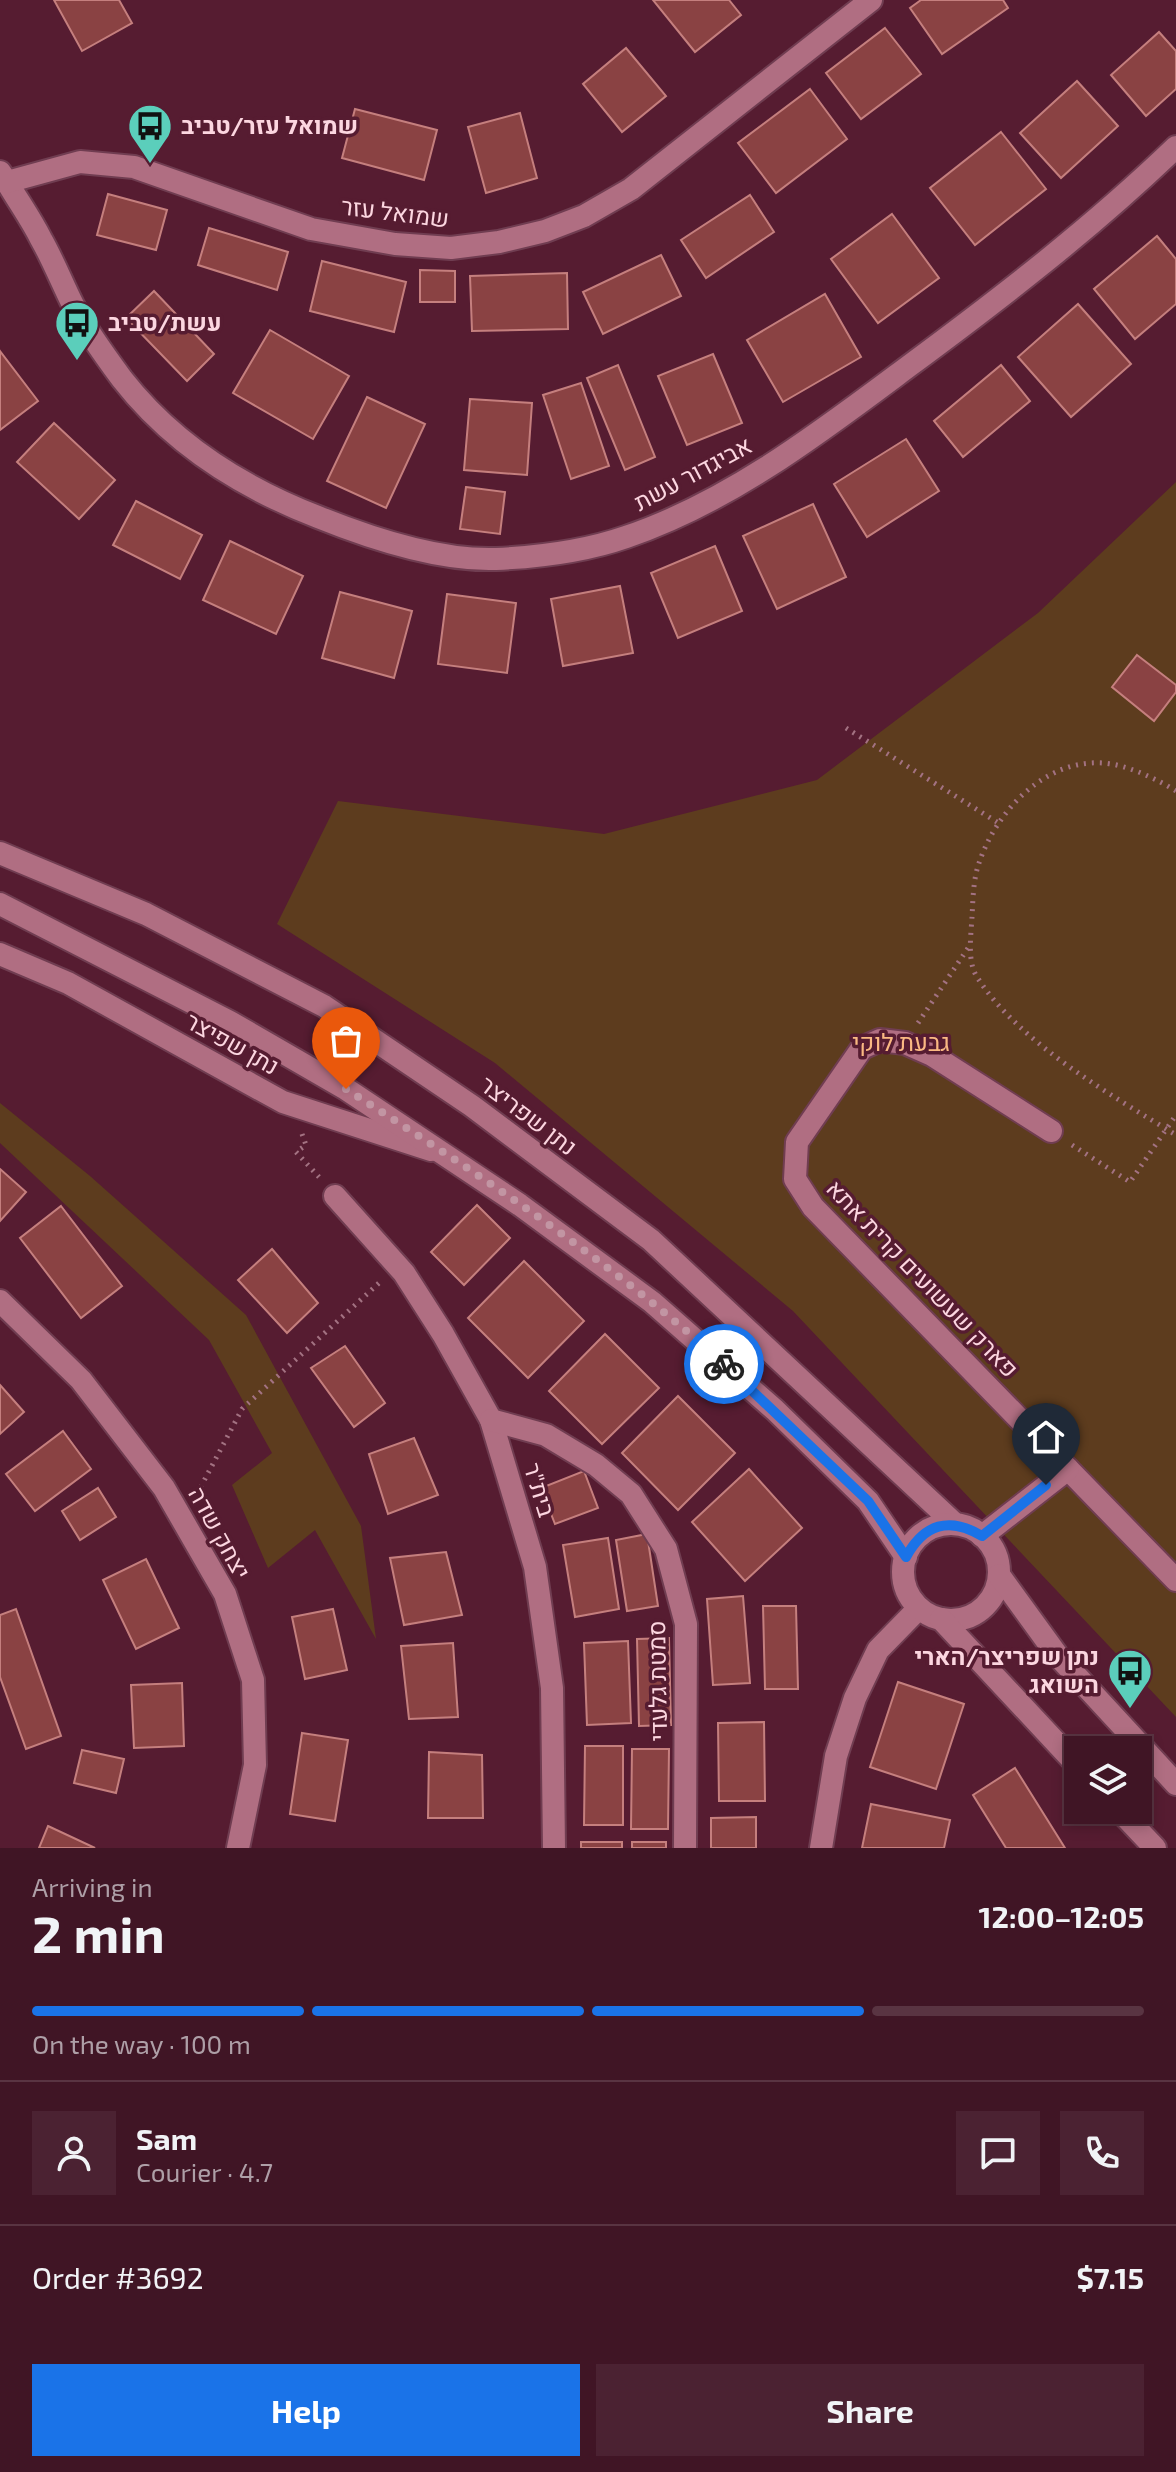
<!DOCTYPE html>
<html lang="en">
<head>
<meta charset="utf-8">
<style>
  :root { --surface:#401525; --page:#4b2232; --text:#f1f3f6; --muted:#ae9fa7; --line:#593442; --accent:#1a73e8 }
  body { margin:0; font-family:"Exo 2",Heebo,sans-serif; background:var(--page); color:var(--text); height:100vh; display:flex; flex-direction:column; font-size:30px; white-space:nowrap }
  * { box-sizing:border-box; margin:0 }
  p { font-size:26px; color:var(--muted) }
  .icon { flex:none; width:44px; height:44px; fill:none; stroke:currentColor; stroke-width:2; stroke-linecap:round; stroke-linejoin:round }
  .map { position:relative; height:1848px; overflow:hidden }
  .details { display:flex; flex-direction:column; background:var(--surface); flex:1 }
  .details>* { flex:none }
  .tools { position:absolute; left:1064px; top:1736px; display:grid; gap:16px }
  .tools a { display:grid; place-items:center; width:88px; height:88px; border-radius:0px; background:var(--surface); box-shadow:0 4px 12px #0003,0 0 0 2px var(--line); font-size:40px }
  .pin { position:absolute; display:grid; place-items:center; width:68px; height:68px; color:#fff; margin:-82px -34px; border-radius:50% 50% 50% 0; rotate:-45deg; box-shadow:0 0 8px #0007 }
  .pin .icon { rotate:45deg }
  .courier { position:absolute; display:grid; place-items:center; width:80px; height:80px; margin:-40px; border:6px solid #1a73e8; border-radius:50%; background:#fff; color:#222; box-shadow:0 2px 10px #0007 }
  .headline em { font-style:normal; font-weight:700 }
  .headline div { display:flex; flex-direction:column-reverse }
  .headline { display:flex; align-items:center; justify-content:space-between; height:136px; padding:0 32px }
  h1 { font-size:52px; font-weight:700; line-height:60px }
  .bar { display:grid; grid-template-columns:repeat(4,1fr); gap:12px 8px; align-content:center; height:96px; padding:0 32px }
  .bar i { height:10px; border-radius:6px; background:var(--line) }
  .bar .on { background:var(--accent) }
  .bar p { grid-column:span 4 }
  .line { display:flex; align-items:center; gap:20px; padding:0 32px; border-top:2px solid var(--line) }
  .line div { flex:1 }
  .round { display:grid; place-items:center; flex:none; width:84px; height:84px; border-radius:0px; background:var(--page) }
  .cta { display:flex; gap:16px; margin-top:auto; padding:16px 32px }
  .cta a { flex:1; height:92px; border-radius:0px; background:var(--accent); color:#fff; font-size:32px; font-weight:700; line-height:92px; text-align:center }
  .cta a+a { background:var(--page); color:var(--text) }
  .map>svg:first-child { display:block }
</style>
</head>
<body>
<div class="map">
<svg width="1176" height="1848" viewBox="0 0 1176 1848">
  <rect width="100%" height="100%" fill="#561c31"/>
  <!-- green -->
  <g fill="#5d3c1e">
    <polygon points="1176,482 1176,1717 793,1311 495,1063 277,924 338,801 604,834 817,780 1038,613"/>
    <polygon points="0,1103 90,1176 246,1315 361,1526 376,1639 315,1530 268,1568 232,1485 272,1453 209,1340 0,1143"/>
  </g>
  <!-- building -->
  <g fill="#8a4243" stroke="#c57f7e" stroke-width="2">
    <polygon points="54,0 119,0 132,23 82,51"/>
    <polygon points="653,0 729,0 741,15 695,52"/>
    <polygon points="921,0 1003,0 1008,8 942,54 910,8"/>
    <polygon points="885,28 921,74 861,119 826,73"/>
    <polygon points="1159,32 1176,51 1176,89 1146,116 1111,75"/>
    <polygon points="626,48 666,96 622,132 583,84"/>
    <polygon points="1077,81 1118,126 1061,178 1020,133"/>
    <polygon points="810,89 847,139 776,193 738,143"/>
    <polygon points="355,109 437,130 424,180 342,158"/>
    <polygon points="520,113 537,178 486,193 468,127"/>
    <polygon points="1001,132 1046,189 975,245 930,188"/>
    <polygon points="108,194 167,210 156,250 97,235"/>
    <polygon points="750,195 774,232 706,278 681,240"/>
    <polygon points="892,214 939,278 878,323 831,259"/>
    <polygon points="209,228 288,252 277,290 198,265"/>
    <polygon points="1157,236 1176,259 1176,304 1135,339 1094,289"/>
    <polygon points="661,255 681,296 603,334 583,292"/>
    <polygon points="322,261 406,282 394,332 310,311"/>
    <polygon points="420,270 455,271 455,302 420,302"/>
    <polygon points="567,273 568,329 472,331 470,276"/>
    <polygon points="154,291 214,354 187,381 126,318"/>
    <polygon points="825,294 861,357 783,402 747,340"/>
    <polygon points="1078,304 1131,364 1071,417 1018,357"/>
    <polygon points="270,330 349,376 313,439 233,393"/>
    <polygon points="0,351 38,401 0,430"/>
    <polygon points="713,354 742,423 687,445 658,376"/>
    <polygon points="618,365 655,457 625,470 587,378"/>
    <polygon points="1001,365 1030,401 963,457 934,421"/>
    <polygon points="581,383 609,466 571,479 543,395"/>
    <polygon points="367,397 425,424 386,508 327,481"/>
    <polygon points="470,399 532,403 527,475 464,470"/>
    <polygon points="54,423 115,480 79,519 17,462"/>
    <polygon points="906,439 939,491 867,537 834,484"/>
    <polygon points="466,487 505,492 500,534 460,529"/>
    <polygon points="136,501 202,535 180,579 113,545"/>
    <polygon points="813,504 846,577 777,609 743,536"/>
    <polygon points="230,541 303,576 276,634 203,600"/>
    <polygon points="715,546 742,611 678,638 651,573"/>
    <polygon points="620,586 633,653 563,666 551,599"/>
    <polygon points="340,592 412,611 394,678 322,658"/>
    <polygon points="447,594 516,603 507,673 438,664"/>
    <polygon points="1137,655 1176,685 1176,692 1154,721 1112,687"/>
    <polygon points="0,1169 26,1192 0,1221"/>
    <polygon points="477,1205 510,1238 464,1285 431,1252"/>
    <polygon points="61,1206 122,1286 81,1318 20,1238"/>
    <polygon points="272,1249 318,1303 287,1333 238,1280"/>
    <polygon points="524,1261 584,1321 528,1378 468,1318"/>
    <polygon points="605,1334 659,1388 602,1444 549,1391"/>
    <polygon points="345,1346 385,1403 354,1427 311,1368"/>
    <polygon points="0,1385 24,1412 0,1434"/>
    <polygon points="678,1396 735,1453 678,1510 622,1453"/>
    <polygon points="63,1431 91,1469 35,1511 6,1474"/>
    <polygon points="414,1438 438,1495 388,1514 369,1454"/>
    <polygon points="749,1469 802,1528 745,1581 692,1522"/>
    <polygon points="584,1471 598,1508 555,1524 541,1488"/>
    <polygon points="98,1488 116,1517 80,1540 62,1511"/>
    <polygon points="647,1534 658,1606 627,1611 616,1540"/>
    <polygon points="608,1538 619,1609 575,1617 563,1545"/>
    <polygon points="446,1552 462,1615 404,1625 390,1558"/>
    <polygon points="146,1559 179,1628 136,1649 103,1580"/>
    <polygon points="743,1596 750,1683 713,1685 707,1599"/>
    <polygon points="763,1606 796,1606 798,1689 765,1689"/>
    <polygon points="16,1609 61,1736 26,1749 0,1677 0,1615"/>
    <polygon points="333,1609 347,1670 305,1679 292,1617"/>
    <polygon points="669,1638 671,1725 639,1726 637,1639"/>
    <polygon points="628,1641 631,1723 587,1725 584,1643"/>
    <polygon points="453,1643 458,1717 409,1719 401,1646"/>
    <polygon points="898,1682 964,1704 936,1789 870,1767"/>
    <polygon points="182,1683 184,1746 134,1748 131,1685"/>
    <polygon points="764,1722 765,1801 719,1801 718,1723"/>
    <polygon points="302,1733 348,1740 335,1821 290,1814"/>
    <polygon points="585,1746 623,1746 623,1825 584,1825"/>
    <polygon points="632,1749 669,1749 668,1829 631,1829"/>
    <polygon points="82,1750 124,1759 116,1793 74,1783"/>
    <polygon points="429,1752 482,1755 483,1818 428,1818"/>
    <polygon points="1015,1768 1065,1848 1006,1848 973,1795"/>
    <polygon points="871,1804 950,1820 944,1848 862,1848"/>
    <polygon points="756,1817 756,1848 711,1848 711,1818"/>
    <polygon points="48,1826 95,1848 39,1848"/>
    <rect x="581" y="1842" width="41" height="6"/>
    <rect x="632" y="1842" width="34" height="6"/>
  </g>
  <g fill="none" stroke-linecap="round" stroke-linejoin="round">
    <!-- minor casing -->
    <g stroke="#703d51" stroke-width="26">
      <g id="minor">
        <path d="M7 182C18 201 31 219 41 239 53 260 62 283 73 305 86 330 105 356 122 379 172 443 243 488 318 517 370 538 439 561 496 559 538 557 586 551 626 537 730 502 822 431 909 366 1001 298 1093 227 1176 147"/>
        <polyline points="0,954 68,983 283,1102 431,1150"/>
        <polyline points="1051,1131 932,1055 905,1043 880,1040 862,1048 797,1142 795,1179 813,1207 1176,1580"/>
        <polyline points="335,1196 404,1273 443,1334 491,1420 535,1567 552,1688 554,1848"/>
        <polyline points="0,1301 81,1380 164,1488 225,1594 253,1680 255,1765 238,1848"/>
        <polyline points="491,1420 546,1435 596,1465 631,1494 666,1549 686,1624 685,1848"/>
        <polyline points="982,1536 1068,1469"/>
        <polyline points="821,1848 836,1756 855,1698 878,1650 919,1608"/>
      </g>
    </g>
    <!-- tertiary casing -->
    <g stroke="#703d51" stroke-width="26">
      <g id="tertiary">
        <polyline points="0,172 7,182 80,162 134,167 311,229 395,244 451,248 499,242 545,231 584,216 631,189 871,0"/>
        <polyline points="0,853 146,914 324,1006 472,1106 651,1240 955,1524"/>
        <polyline points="0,904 230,1022 346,1089 520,1205 652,1302 775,1410 868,1501 906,1557"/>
        <circle cx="951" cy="1572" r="48"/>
        <polyline points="999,1575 1057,1655 1176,1784"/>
        <polyline points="941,1619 1078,1766"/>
        <polyline points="1119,1810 1155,1848"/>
      </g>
    </g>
    <!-- path -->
    <g stroke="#a37282" stroke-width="5" stroke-dasharray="2 6" stroke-linecap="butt">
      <polyline points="846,728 997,822"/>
      <path d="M1176 791C1157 779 1125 764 1103 763 1044 759 996 812 979 863 973 880 973 900 972 917 971 935 967 962 977 977 1019 1043 1111 1095 1176 1135"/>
      <polyline points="918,1023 970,945"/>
      <polyline points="302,1134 306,1145 296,1152 319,1177"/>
      <polyline points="1072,1145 1130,1182 1176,1115"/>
      <polyline points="197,1494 242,1409 379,1283"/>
    </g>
    <!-- minor -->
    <use href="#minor" stroke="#b06e82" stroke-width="22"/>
    <!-- tertiary -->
    <use href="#tertiary" stroke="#b06e82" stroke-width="22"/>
  </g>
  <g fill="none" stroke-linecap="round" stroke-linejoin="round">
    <!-- done -->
    <path stroke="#c295a3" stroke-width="8" stroke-dasharray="0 14.4" d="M346 1089C476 1172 609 1260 724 1364"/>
    <!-- route -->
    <path stroke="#1a73e8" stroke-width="10" d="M724 1364 868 1501 906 1557C924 1524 949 1516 982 1536L1046 1485"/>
  </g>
  <!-- icons -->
  <defs>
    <g id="bus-pin" transform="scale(2.3)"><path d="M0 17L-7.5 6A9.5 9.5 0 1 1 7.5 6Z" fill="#5bcebb" stroke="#561c31"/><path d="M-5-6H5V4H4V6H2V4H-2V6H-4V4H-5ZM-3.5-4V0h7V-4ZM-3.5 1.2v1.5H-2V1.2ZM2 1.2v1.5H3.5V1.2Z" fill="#111"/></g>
  </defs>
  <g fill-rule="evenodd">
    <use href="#bus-pin" x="150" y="126"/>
    <use href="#bus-pin" x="77" y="323"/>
    <use href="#bus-pin" x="1130" y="1671"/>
  </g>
  <g text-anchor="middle" stroke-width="7" stroke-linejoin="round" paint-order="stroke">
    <!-- poi labels -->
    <g font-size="24" font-weight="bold" fill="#fcd6e0" stroke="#561c31" text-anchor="start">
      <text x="181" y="134">שמואל עזר/טביב</text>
      <text x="108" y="331">עשת/טביב</text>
      <text x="1099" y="1665" text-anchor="end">נתן שפריצר/הארי<tspan x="1099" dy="28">השואג</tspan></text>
    </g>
    <!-- street labels -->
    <g font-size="24" fill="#fcd6e0" stroke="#561c31">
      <text transform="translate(395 213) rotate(7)" y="8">שמואל עזר</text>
      <text transform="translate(693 474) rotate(-28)" y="8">אביגדור עשת</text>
      <text transform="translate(232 1044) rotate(29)" y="8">נתן שפיצר</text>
      <text transform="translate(528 1116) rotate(37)" y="8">נתן שפריצר</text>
      <text transform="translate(922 1279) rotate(46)" y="8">פארק שעשועים קרית אתא</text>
      <text transform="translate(539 1490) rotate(73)" y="8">בית"ר</text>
      <text transform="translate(219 1533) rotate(61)" y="8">יצחק שדה</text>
      <text transform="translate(658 1681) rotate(-91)" y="8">סמטת גלעדי</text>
    </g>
    <!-- park labels -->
    <g font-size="24" fill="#fab983" stroke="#561c31">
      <text x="901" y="1051">גבעת לוקי</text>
    </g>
  </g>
</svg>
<div class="tools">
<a><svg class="icon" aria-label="layers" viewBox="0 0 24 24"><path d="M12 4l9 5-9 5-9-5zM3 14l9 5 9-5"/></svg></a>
</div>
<div class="pin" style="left:346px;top:1089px;background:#ea580c"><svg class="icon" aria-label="bag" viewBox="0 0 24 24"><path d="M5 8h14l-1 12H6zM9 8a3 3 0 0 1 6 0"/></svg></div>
<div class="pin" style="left:1046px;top:1485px;background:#1f2937"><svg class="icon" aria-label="home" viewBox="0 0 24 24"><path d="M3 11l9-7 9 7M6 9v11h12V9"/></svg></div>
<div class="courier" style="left:724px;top:1364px"><svg class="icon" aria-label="bike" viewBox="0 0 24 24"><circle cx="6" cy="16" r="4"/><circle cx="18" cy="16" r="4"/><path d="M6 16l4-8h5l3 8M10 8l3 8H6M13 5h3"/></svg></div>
</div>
<section class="details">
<div class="headline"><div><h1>2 min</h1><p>Arriving in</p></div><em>12:00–12:05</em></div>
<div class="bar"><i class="on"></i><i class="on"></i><i class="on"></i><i></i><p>On the way · 100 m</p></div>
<div class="line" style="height:144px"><a class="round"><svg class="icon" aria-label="person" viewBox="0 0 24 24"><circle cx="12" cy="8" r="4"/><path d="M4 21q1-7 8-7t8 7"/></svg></a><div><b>Sam</b><p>Courier · 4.7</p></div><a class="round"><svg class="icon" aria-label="chat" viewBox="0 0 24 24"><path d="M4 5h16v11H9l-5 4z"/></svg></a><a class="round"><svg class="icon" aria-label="phone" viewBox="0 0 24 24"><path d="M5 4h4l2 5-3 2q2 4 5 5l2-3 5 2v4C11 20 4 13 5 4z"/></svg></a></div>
<div class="line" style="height:104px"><div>Order #3692</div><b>$7.15</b></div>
<div class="cta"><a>Help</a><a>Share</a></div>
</section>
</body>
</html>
